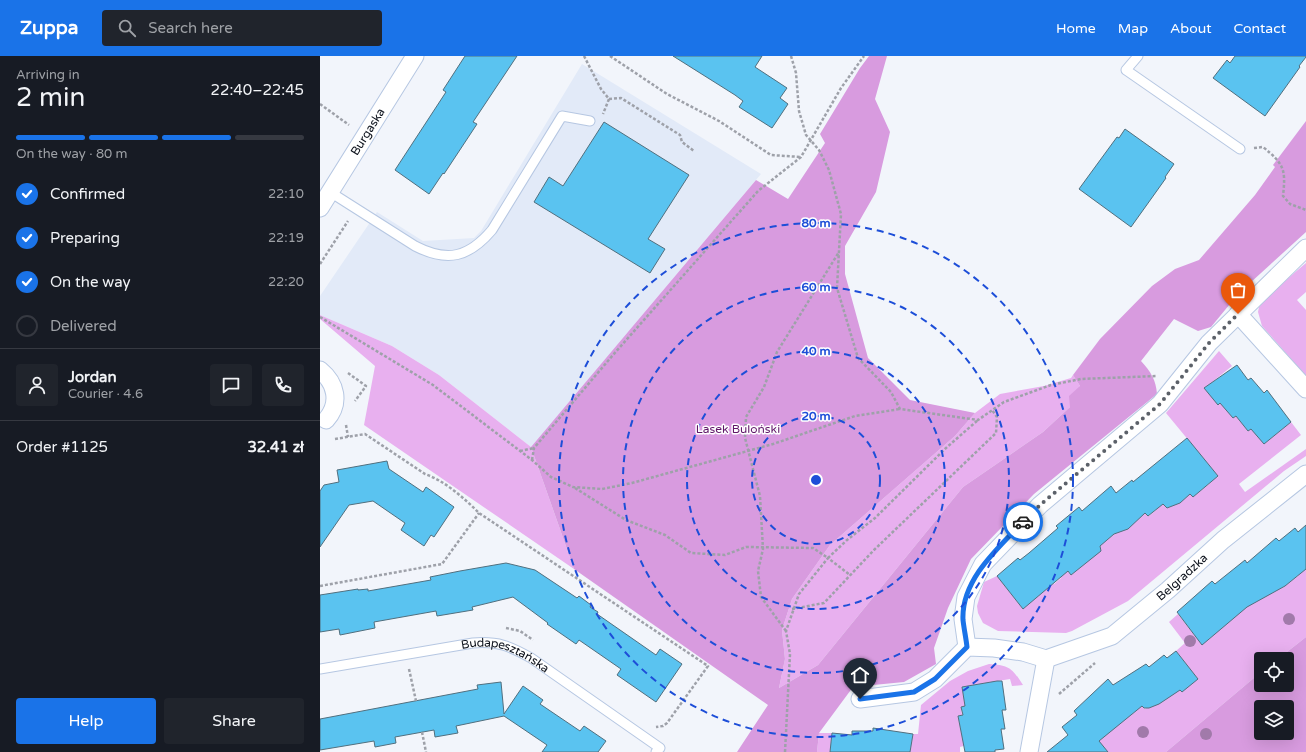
<!DOCTYPE html>
<html lang="en">
<head>
<meta charset="utf-8">
<style>
  :root { --surface:#171b24; --page:#20242c; --text:#f1f3f6; --muted:#9ea1a6; --line:#363941; --accent:#1a73e8 }
  body { margin:0; font-family:"Varela Round",sans-serif; background:var(--page); color:var(--text); height:100vh; display:flex; flex-direction:column; font-size:15px; white-space:nowrap }
  * { box-sizing:border-box; margin:0 }
  p { font-size:13px; color:var(--muted) }
  .icon { flex:none; width:22px; height:22px; fill:none; stroke:currentColor; stroke-width:2; stroke-linecap:round; stroke-linejoin:round }
  .map { position:relative; flex:1; overflow:hidden }
  .drawer { display:flex; flex-direction:column; background:var(--surface); width:320px }
  .drawer>* { flex:none }
  .buttons { position:absolute; left:934px; top:596px; display:grid; gap:8px }
  .buttons a { display:grid; place-items:center; width:40px; height:40px; border-radius:4px; background:var(--surface); box-shadow:0 4px 16px #0002; font-size:20px }
  .pin { position:absolute; display:grid; place-items:center; width:34px; height:34px; color:#fff; margin:-41px -17px; border-radius:50% 50% 50% 0; rotate:-45deg; box-shadow:0 0 4px #0007 }
  .pin .icon { rotate:45deg }
  .courier { position:absolute; display:grid; place-items:center; width:40px; height:40px; margin:-20px; border:3px solid #1a73e8; border-radius:50%; background:#fff; color:#222; box-shadow:0 1px 5px #0007 }
  .headline em { font-style:normal; font-weight:600 }
  .headline div { display:flex; flex-direction:column-reverse }
  .headline { display:flex; align-items:center; justify-content:space-between; height:68px; padding:0 16px }
  h1 { font-size:26px; font-weight:600; line-height:30px }
  .bar { display:grid; grid-template-columns:repeat(4,1fr); gap:6px 4px; align-content:center; height:48px; padding:0 16px }
  .bar i { height:5px; border-radius:3px; background:var(--line) }
  .bar .selected { background:var(--accent) }
  .bar p { grid-column:span 4 }
  .line { display:flex; align-items:center; gap:10px; padding:0 16px; border-top:1px solid var(--line) }
  .line div { flex:1 }
  .round { display:grid; place-items:center; flex:none; width:42px; height:42px; border-radius:4px; background:var(--page) }
  ol { padding:0 16px; list-style:none }
  li { display:flex; align-items:center; gap:12px; height:44px }
  li p { margin-inline-start:auto }
  li .icon { padding:4px; border-radius:50%; background:var(--accent); color:#fff; stroke-width:4 }
  li:last-child { color:var(--muted) }
  li i { width:22px; height:22px; border:2px solid var(--line); border-radius:50% }
  .action { display:flex; gap:8px; margin-top:auto; padding:8px 16px }
  .action a { flex:1; height:46px; border-radius:4px; background:var(--accent); color:#fff; font-size:16px; font-weight:600; line-height:46px; text-align:center }
  .action a+a { background:var(--page); color:var(--text) }
  header { display:flex; align-items:center; gap:24px; box-sizing:border-box; height:56px; padding:0 20px; background:var(--accent); color:#fff }
  header strong { font-size:19px }
  nav { display:flex; gap:22px; margin-inline-start:auto; font-size:14px }
  .search { width:280px; height:36px; background:var(--page); display:flex; align-items:center; gap:10px; box-sizing:border-box; padding:0 14px; border-radius:4px; color:var(--muted); font-size:15px }
  main { display:flex; flex:1; min-height:0 }
  .map>svg:first-child { display:block }
</style>
</head>
<body>
<header>
<strong>Zuppa</strong>
<div class="search"><svg class="icon" aria-label="search" viewBox="0 0 24 24"><circle cx="10" cy="10" r="6"/><path d="M15 15l6 6"/></svg>Search here</div>
<nav><a>Home</a><a>Map</a><a>About</a><a>Contact</a></nav>
</header>
<main>
<section class="drawer">
<div class="headline"><div><h1>2 min</h1><p>Arriving in</p></div><em>22:40–22:45</em></div>
<div class="bar"><i class="selected"></i><i class="selected"></i><i class="selected"></i><i></i><p>On the way · 80 m</p></div>
<ol>
<li><svg class="icon" aria-label="check" viewBox="0 0 24 24"><path d="M5 12l5 5 9-10"/></svg>Confirmed<p>22:10</p></li>
<li><svg class="icon" aria-label="check" viewBox="0 0 24 24"><path d="M5 12l5 5 9-10"/></svg>Preparing<p>22:19</p></li>
<li><svg class="icon" aria-label="check" viewBox="0 0 24 24"><path d="M5 12l5 5 9-10"/></svg>On the way<p>22:20</p></li>
<li><i></i>Delivered</li>
</ol>
<div class="line" style="height:72px"><a class="round"><svg class="icon" aria-label="person" viewBox="0 0 24 24"><circle cx="12" cy="8" r="4"/><path d="M4 21q1-7 8-7t8 7"/></svg></a><div><b>Jordan</b><p>Courier · 4.6</p></div><a class="round"><svg class="icon" aria-label="chat" viewBox="0 0 24 24"><path d="M4 5h16v11H9l-5 4z"/></svg></a><a class="round"><svg class="icon" aria-label="phone" viewBox="0 0 24 24"><path d="M5 4h4l2 5-3 2q2 4 5 5l2-3 5 2v4C11 20 4 13 5 4z"/></svg></a></div>
<div class="line" style="height:52px"><div>Order #1125</div><b>32.41 zł</b></div>
<div class="action"><a>Help</a><a>Share</a></div>
</section>
<div class="map">
<svg width="986" height="696" viewBox="0 0 986 696">
  <rect width="100%" height="100%" fill="#f2f5fb"/>
  <!-- built -->
  <polygon fill="#e2eaf8" points="262,8 441,118 211,391 119,319 72,290 0,259 0,240 57,156 103,185 154,182 161,175"/>
  <!-- green -->
  <g fill="#e8b0ef">
    <polygon points="986,207 986,236 977,244 986,254 986,320 942,270 938,256 939,251 947,240"/>
    <polygon points="0,259 72,290 119,319 211,391 254,513 44,369 55,310 0,263"/>
    <polygon points="899,295 912,310 885,332 899,346 898,349 901,347 913,362 916,359 928,375 932,372 944,388 971,366 981,379 919,428 925,436 986,393 986,400 964,415 808,545 752,575 746,577 678,575 663,567 658,557 657,550 664,526 677,520 703,553 710,547 709,544 716,538 718,541 719,539 731,525 734,528 741,522 739,519 746,513 751,519 781,494 780,489 824,455 829,460 836,454 834,451 841,446 848,452 855,446 860,437 864,443 870,438 873,441 889,428 895,419 897,422 898,420 846,357"/>
    <polygon points="753,319 760,330 750,351 723,376 643,431 498,609 459,632 465,603 462,574 472,543 510,489 635,380 655,357 680,338 724,330 751,322"/>
    <path d="M986 504V581L958 603H941V616L846 696H773L779 685 785 680 783 677 815 656 813 654 821 648 825 653C842 640 863 635 878 623L856 595 865 587 849 566 858 558 879 585 885 581 888 584C897 577 902 567 911 559 927 547 945 545 957 527L962 532 978 520Z"/>
    <path d="M669 608C689 609 692 612 703 629L692 630 690 623 642 631 644 640 649 649 641 651 642 659 638 660 642 680 647 689 640 691V696H590L593 678H598L601 649 630 625 648 615Z"/>
    <polygon points="499,677 512,677 510,696 497,696"/>
  </g>
  <!-- forest -->
  <g fill="#d89bdf" fill-rule="evenodd">
    <path d="M549 0H567L555 43 570 76 556 136 525 190V218L548 302 590 344 655 357 635 380 510 489 472 543 462 574 465 603 459 632 498 609 643 431 723 376 750 351 749 340 760 330 753 319 780 283 832 230 855 213 879 204 935 139 955 111 953 109 986 65V176L919 237 891 271 878 275 854 263 821 305C831 316 836 324 837 338L714 438 651 503 628 552 614 592 616 608 584 626 533 631 499 677 497 696H417L448 649 254 513 211 391 436 124 468 143 505 87 500 78 540 12Z"/>
    <path d="M986 581V696H846L941 616V629H967V603H958ZM941 651H967V677H941Z"/>
  </g>
  <!-- building -->
  <g fill="#5ac3f0" stroke="#516f7e">
    <polygon points="145,0 197,0 153,66 157,68 124,118 123,117 109,138 75,114 126,36 123,34"/>
    <polygon points="353,0 442,0 435,11 467,32 460,42 468,48 452,72 419,51 423,45 415,39"/>
    <polygon points="915,0 986,0 986,1 979,10 980,11 945,60 893,22 907,4 910,7"/>
    <polygon points="284,66 369,119 328,183 345,193 330,217 214,146 229,121 243,130"/>
    <polygon points="805,73 854,108 845,121 846,122 811,171 759,133 797,81 799,82"/>
    <polygon points="917,309 928,324 931,322 944,337 947,334 971,366 944,388 931,373 928,375 916,360 913,362 900,347 898,349 884,332"/>
    <polygon points="867,382 898,420 873,441 870,438 860,447 847,452 843,448 828,460 825,457 808,473 794,478 780,490 781,495 751,519 748,515 703,553 677,520 698,502 700,504 709,497 738,472 736,470 759,451 762,455 791,430 796,437 812,424 813,426"/>
    <polygon points="67,405 69,413 103,436 106,431 134,451 114,481 111,479 104,490 81,474 85,467 53,445 29,449 0,491 0,435 4,429 19,426 17,414"/>
    <polygon points="986,469 986,513 965,530 927,551 882,589 857,556 892,525 895,528 925,504 927,507 956,482 959,485 975,472 978,476"/>
    <polygon points="186,507 215,514 257,542 259,540 271,549 270,551 278,556 277,558 336,599 340,593 362,608 336,646 297,619 301,613 259,584 256,588 227,568 228,567 193,541 152,551 153,554 117,560 116,555 54,566 55,572 20,579 19,573 0,576 0,539 38,533 38,534 48,533 48,535 111,524 110,521 140,515"/>
    <polygon points="856,595 878,623 862,636 860,634 839,648 829,652 824,652 822,650 779,685 788,696 727,696 748,679 742,671 757,659 754,655 788,623 793,629 826,608 829,611 844,599 847,602"/>
    <polygon points="677,625 682,625 686,654 682,654 685,673 681,673 684,693 675,694 675,696 645,696 638,660 643,659 641,651 645,650 642,631"/>
    <polygon points="181,626 184,658 203,630 223,644 220,648 260,675 264,670 286,685 278,696 222,696 227,689 184,660 136,670 138,677 115,681 114,674 75,681 76,687 55,691 54,685 0,694 0,663 158,633 157,629"/>
    <polygon points="553,672 593,678 590,696 510,696 512,677 532,679 532,675 553,675"/>
  </g>
  <g fill="none" stroke-linecap="round" stroke-linejoin="round">
    <!-- lane casing -->
    <g stroke="#b6c7e2" stroke-width="11">
      <g id="lane">
        <polyline points="818,0 806,14 920,93"/>
        <path d="M10 136 95 190C128 207 149 201 172 174L242 60 270 65"/>
        <path id="s1" d="M0 613 153 587C178 585 190 590 211 602L340 692 336 696"/>
      </g>
    </g>
    <!-- street casing -->
    <g stroke="#b6c7e2" stroke-width="19">
      <g id="street">
        <path id="s2" d="M0 152 95 0"/>
        <polyline points="918,258 986,333"/>
        <path d="M0 314C16 327 21 347 6 364"/>
        <polyline points="647,591 643,563 646,541 663,508 720,449 840,348 889,287 986,192"/>
        <path id="s3" d="M540 643 594 636 615 623 647 591 674 592 703 596 726 603 792 580 848 534 903 484 986 418"/>
        <polyline points="709,696 726,603"/>
      </g>
    </g>
    <!-- path -->
    <g stroke="#9ea1a9" stroke-width="2.5" stroke-dasharray="3 2" stroke-linecap="butt">
      <polyline points="264,0 281,33 289,43 283,58"/>
      <polyline points="290,0 347,38 399,65 451,99 481,101"/>
      <polyline points="471,0 476,17 479,55 486,79 499,94 509,114 521,158 517,232 538,302 571,336 580,353 658,364 684,346 731,329 761,323 837,320"/>
      <polyline points="289,43 301,42 360,79 362,86 374,95"/>
      <polyline points="0,48 29,69"/>
      <path d="M934 92 943 91C964 108 966 113 963 140L970 148 986 154"/>
      <polyline points="0,208 28,165"/>
      <polyline points="0,261 113,329 212,404 231,421 253,431 282,433 312,427 453,388 535,360 580,353"/>
      <polyline points="28,317 46,330 35,345"/>
      <polyline points="26,369 28,381"/>
      <path d="M15 383 45 378 105 418C125 425 144 442 159 457L388 610 347 667 343 670 336 671"/>
      <polyline points="200,395 214,392"/>
      <polyline points="212,404 214,392 293,299 438,135 481,101 521,32 544,0"/>
      <polyline points="255,432 306,464 345,479 371,497 405,499 426,491 493,492 508,502 527,484 555,462 626,392 658,364"/>
      <polyline points="0,530 122,508 159,457"/>
      <polyline points="472,553 504,547 554,494 676,377 677,361 672,354"/>
      <polyline points="186,572 200,575 213,584"/>
      <polyline points="466,575 441,541 438,515 443,493 440,440 425,382 426,361 444,331 457,296 519,196"/>
      <polyline points="89,613 96,645"/>
      <polyline points="739,638 775,607"/>
      <polyline points="102,676 106,696"/>
      <polyline points="465,696 470,598 466,575 479,538 508,502 530,519"/>
    </g>
    <!-- lane -->
    <use href="#lane" stroke="#fff" stroke-width="9"/>
    <!-- street -->
    <use href="#street" stroke="#fff" stroke-width="17"/>
  </g>
  <!-- trees -->
  <g fill="#a17aaa">
    <circle cx="969" cy="563" r="6"/>
    <circle cx="870" cy="585" r="6"/>
    <circle cx="823" cy="676" r="6"/>
    <circle cx="886" cy="678" r="6"/>
  </g>
  <g fill="none" stroke-linecap="round" stroke-linejoin="round">
    <!-- done -->
    <polyline stroke="#5c6169" stroke-width="4" stroke-dasharray="0 7.2" points="703,466 720,449 840,348 889,287 918,258"/>
    <!-- route -->
    <path stroke="#1a73e8" stroke-width="5" d="M540 643 594 636 615 623 647 591C646 582 644 573 643 564 641 524 678 492 703 466"/>
  </g>
  <!-- distance rings -->
  <g fill="none" stroke="#1d4ed8" stroke-width="2" stroke-dasharray="7 5">
    <circle cx="496" cy="424" r="64"/>
    <circle cx="496" cy="424" r="129"/>
    <circle cx="496" cy="424" r="193"/>
    <circle cx="496" cy="424" r="257"/>
  </g>
  <g text-anchor="middle" stroke-width="3" stroke-linejoin="round" paint-order="stroke">
    <!-- street labels -->
    <g font-size="12" fill="#0c111b" stroke="#fff">
      <text dy="4" stroke="none"><textPath href="#s2" startOffset="90">Burgaska</textPath></text>
      <text dy="4" stroke="none"><textPath href="#s3" startOffset="366">Belgradzka</textPath></text>
      <text dy="4" stroke="none"><textPath href="#s1" startOffset="190">Budapesztańska</textPath></text>
    </g>
    <!-- park labels -->
    <g font-size="12" fill="#5f1668" stroke="#fff">
      <text x="418" y="377">Lasek Buloński</text>
    </g>
  </g>
  <circle cx="496" cy="424" r="6" fill="#1d4ed8" stroke="#fff" stroke-width="2"/>
  <g font-size="12" text-anchor="middle" font-weight="bold" fill="#1d4ed8" stroke="#fff" stroke-width="3" stroke-linejoin="round" paint-order="stroke">
    <text x="496" y="171">80 m</text>
    <text x="496" y="235">60 m</text>
    <text x="496" y="299">40 m</text>
    <text x="496" y="364">20 m</text>
  </g>
</svg>
<div class="buttons">
<a><svg class="icon" aria-label="locate" viewBox="0 0 24 24"><circle cx="12" cy="12" r="6"/><path d="M12 2v4M12 18v4M2 12h4M18 12h4"/></svg></a>
<a><svg class="icon" aria-label="layers" viewBox="0 0 24 24"><path d="M12 4l9 5-9 5-9-5zM3 14l9 5 9-5"/></svg></a>
</div>
<div class="pin" style="left:918px;top:258px;background:#ea580c"><svg class="icon" aria-label="bag" viewBox="0 0 24 24"><path d="M5 8h14l-1 12H6zM9 8a3 3 0 0 1 6 0"/></svg></div>
<div class="pin" style="left:540px;top:643px;background:#1f2937"><svg class="icon" aria-label="home" viewBox="0 0 24 24"><path d="M3 11l9-7 9 7M6 9v11h12V9"/></svg></div>
<div class="courier" style="left:703px;top:466px"><svg class="icon" aria-label="car" viewBox="0 0 24 24"><path d="M5 17H2v-5l4-1 3-4h7l3 4 3 1v5h-3M9 17h6M6 11h13"/><circle cx="7" cy="17" r="2"/><circle cx="17" cy="17" r="2"/></svg></div>
</div>
</main>
</body>
</html>
